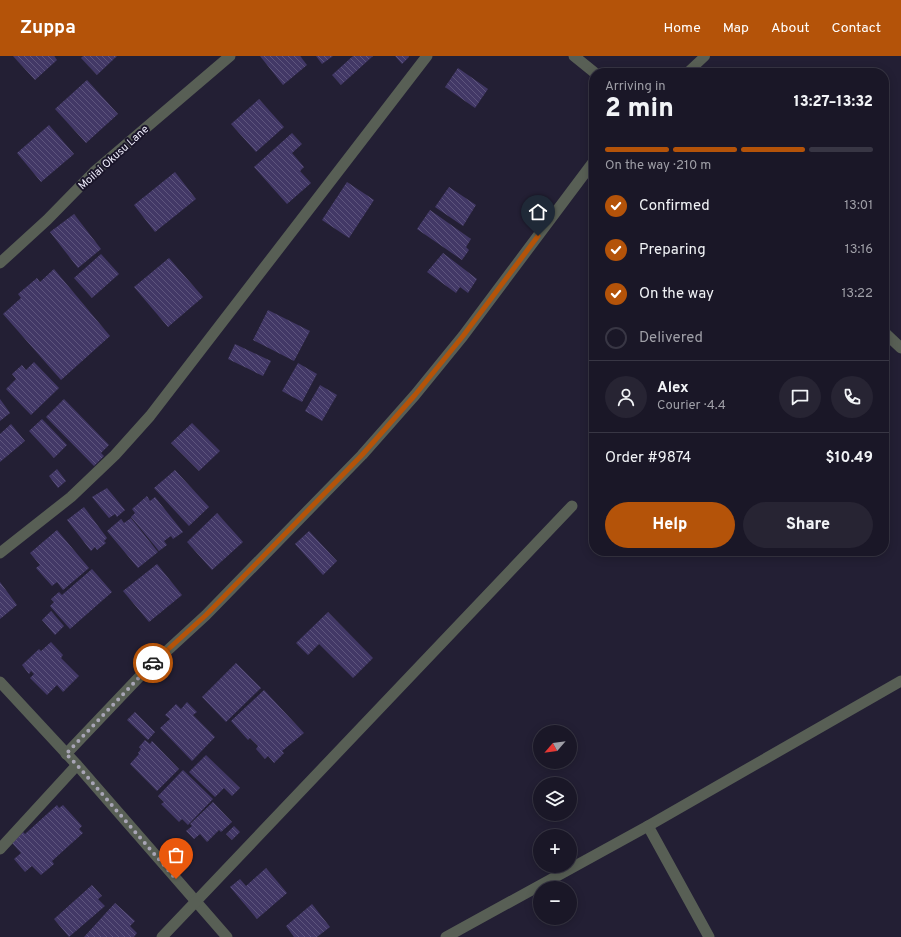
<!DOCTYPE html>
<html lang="en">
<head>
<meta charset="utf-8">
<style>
  :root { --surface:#1a1727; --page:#272433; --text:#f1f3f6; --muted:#9f9fa7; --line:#383644; --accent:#b45309 }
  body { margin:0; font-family:Overpass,sans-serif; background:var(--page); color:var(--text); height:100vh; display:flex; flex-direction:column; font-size:15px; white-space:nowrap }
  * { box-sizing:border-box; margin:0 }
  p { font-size:13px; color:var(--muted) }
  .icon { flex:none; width:22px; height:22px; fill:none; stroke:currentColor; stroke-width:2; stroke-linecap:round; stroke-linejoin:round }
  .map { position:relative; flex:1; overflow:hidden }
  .panel { position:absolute; left:589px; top:12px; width:300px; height:488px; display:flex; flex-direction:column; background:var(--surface); border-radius:16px; box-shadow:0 2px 10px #0003,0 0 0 1px var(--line) }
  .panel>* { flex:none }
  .needle { width:26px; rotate:242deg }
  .fabs { position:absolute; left:533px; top:669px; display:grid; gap:8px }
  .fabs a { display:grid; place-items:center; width:44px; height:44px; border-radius:50%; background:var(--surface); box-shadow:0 2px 10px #0003,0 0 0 1px var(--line); font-size:20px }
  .pin { position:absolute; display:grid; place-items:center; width:34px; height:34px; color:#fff; margin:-41px -17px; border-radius:50% 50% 50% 0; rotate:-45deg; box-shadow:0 0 4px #0007 }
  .pin .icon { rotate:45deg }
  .courier { position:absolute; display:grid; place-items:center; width:40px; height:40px; margin:-20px; border:3px solid #b45309; border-radius:50%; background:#fff; color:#222; box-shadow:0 1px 5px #0007 }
  .head em { font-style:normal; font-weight:800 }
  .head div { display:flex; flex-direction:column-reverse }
  .head { display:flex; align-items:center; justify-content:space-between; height:68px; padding:0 16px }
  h1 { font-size:26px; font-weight:800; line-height:30px }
  .bar { display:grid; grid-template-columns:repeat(4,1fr); gap:6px 4px; align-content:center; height:48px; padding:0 16px }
  .bar i { height:5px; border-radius:3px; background:var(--line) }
  .bar .active { background:var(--accent) }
  .bar p { grid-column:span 4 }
  .line { display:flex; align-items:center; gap:10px; padding:0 16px; border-top:1px solid var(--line) }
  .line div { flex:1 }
  .round { display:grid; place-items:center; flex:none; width:42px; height:42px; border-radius:21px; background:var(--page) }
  ol { padding:0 16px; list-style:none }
  li { display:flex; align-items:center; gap:12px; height:44px }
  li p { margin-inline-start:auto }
  li .icon { padding:4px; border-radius:50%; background:var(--accent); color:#fff; stroke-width:4 }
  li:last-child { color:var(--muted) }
  li i { width:22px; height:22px; border:2px solid var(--line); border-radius:50% }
  .action { display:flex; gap:8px; margin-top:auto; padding:8px 16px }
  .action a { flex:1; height:46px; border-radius:24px; background:var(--accent); color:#fff; font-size:16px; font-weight:800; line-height:46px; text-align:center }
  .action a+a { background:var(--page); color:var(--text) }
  header { display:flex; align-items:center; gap:24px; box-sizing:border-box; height:56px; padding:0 20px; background:var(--accent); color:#fff }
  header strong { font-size:19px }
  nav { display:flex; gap:22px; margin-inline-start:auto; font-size:14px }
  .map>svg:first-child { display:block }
</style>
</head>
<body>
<header>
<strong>Zuppa</strong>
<nav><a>Home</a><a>Map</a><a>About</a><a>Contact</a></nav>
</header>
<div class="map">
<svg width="901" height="881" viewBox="0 0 901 881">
  <defs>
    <pattern id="building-back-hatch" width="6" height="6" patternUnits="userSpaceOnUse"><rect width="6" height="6" fill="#423866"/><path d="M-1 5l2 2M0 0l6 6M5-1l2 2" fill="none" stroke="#5e557d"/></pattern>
  </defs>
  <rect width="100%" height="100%" fill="#231f34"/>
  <!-- building -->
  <g fill="url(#building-back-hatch)">
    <polygon points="13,0 54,0 57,4 35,24"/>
    <polygon points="83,0 117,0 97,19 81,2"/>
    <polygon points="260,0 300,0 307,9 283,29"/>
    <polygon points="316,0 333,0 322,8"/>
    <polygon points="353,0 373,0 341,29 332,19"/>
    <polygon points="395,0 408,0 409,1 402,8"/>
    <polygon points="458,12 488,33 475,52 445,31"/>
    <polygon points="87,24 118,58 86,87 55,53"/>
    <polygon points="259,43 284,71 256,96 231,68"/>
    <polygon points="49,69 74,98 41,126 17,97"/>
    <polygon points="292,77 302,88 292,97 304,111 300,115 311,127 287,148 254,111"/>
    <polygon points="175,116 196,143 155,176 134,149"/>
    <polygon points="347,126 374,144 349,182 322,164"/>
    <polygon points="449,131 476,149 463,170 435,151"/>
    <polygon points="430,154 471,183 466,191 469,194 462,204 417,173"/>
    <polygon points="74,158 101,193 78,212 50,176"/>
    <polygon points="443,197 477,223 468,237 460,231 456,237 427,216"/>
    <polygon points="101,198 119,218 92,242 74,222"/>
    <polygon points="169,202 203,241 168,271 134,231"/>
    <polygon points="54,213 110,280 61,324 3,258 21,242 18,238 37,222 40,226"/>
    <polygon points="268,254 310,275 294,305 253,284"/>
    <polygon points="235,288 271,305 263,320 228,303"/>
    <polygon points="34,306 59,332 31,359 6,333 16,323 12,318 22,309 26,314"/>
    <polygon points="298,307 317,318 302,346 282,335"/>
    <polygon points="320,329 337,339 322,365 305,355"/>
    <polygon points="0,343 10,357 0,365"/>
    <polygon points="64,343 109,389 101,397 104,400 94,410 46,361"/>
    <polygon points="42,363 67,389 54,402 29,375"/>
    <polygon points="192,367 220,395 199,415 171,387"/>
    <polygon points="11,368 25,385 0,406 0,378"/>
    <polygon points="57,413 66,425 58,432 49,420"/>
    <polygon points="175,414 209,451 189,470 154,432"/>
    <polygon points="107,432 125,454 117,461 115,458 109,462 92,441"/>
    <polygon points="147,440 150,445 155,441 183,476 173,483 171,480 164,485 167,489 159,495 131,461 135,457 132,453"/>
    <polygon points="84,451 107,482 104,485 106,487 97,494 95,491 91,495 67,464"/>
    <polygon points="217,457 243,486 212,514 187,486"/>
    <polygon points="131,462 158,496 138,512 107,475 121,463 124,467"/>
    <polygon points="57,474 89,512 63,534 57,526 52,530 36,512 40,509 30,497"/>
    <polygon points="309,475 337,505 323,519 295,488"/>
    <polygon points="157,508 182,539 149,566 123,535"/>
    <polygon points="92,513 112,536 70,573 50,550 54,546 51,543 59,536 62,539"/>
    <polygon points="0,526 17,549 0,563"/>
    <polygon points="51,555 64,570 55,579 42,564"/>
    <polygon points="328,556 373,602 353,622 319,588 308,599 296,587"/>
    <polygon points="51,586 63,599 61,602 79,620 63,636 57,629 47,639 30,622 34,618 31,615 29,618 22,609 39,593 41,595"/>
    <polygon points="236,607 261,632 226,666 202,641"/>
    <polygon points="264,634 304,677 282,695 284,697 274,707 268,700 265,703 256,693 258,690 250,682 248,684 231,665"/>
    <polygon points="187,646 197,656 193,659 215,681 192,705 160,672 170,663 165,659 176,648 181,653"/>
    <polygon points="135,656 155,676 148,684 127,664"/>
    <polygon points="145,684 150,688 152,685 179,713 157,735 130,708 139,698 138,697 141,693 139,691"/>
    <polygon points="206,699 240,732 232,740 224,732 215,741 189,716"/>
    <polygon points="183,714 213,743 188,769 182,763 179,766 161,748 164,746 158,740"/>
    <polygon points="213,746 232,766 221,776 219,774 207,786 200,778 194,783 186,775 192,770 190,768"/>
    <polygon points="57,749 59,752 63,749 82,770 79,773 83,777 52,805 54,808 41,819 32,810 25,816 14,803 21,797 12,787 23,776 25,778"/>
    <polygon points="234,770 240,776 232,784 226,778"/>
    <polygon points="266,812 287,837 257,863 230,831 240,823 246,830"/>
    <polygon points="92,829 102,840 98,843 105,850 69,881 54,863"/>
    <polygon points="115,847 135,865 130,870 137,877 134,881 84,881"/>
    <polygon points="312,848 330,871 317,881 294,881 286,870"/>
  </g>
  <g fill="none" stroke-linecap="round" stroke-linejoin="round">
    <!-- service -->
    <polyline stroke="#585f55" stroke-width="10" points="687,17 705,0"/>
    <!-- minor -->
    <g stroke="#585f55" stroke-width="11">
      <polyline points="574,0 595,17"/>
      <polyline points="0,207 47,164 94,116 230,0"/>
      <polyline points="884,276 901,292"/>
      <polyline points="0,497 71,441 115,399 150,360 427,0"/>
      <polyline points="0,626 77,709 227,881"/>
      <polyline points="66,698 144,616 206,559 362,399 415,339 463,280 594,105"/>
      <polyline points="648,770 709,881"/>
      <polyline points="0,793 77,709"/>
      <polyline points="162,881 572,450"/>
      <polyline points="446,881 648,770 901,625"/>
    </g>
  </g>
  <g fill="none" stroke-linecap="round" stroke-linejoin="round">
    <!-- done -->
    <polyline stroke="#a8a5b6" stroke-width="4" stroke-dasharray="0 7.2" points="153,607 66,698 77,709 176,823"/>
    <!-- route -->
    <polyline stroke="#b45309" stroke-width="5" points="153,607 206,559 362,399 415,339 463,280 538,180"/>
  </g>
  <g text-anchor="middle" stroke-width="4" stroke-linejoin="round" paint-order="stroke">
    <!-- street labels -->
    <g font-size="11" fill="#efedfc" stroke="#1a152a">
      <text transform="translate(113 101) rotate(-42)" y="4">Moilai Okusu Lane</text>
    </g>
  </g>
</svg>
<div class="fabs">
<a><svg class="needle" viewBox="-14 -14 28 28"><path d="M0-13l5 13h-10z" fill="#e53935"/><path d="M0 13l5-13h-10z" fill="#9f9fa7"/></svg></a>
<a><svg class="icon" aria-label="layers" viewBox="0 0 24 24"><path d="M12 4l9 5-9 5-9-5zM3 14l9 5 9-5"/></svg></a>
<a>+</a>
<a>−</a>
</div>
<div class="pin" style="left:176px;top:823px;background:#ea580c"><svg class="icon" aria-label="bag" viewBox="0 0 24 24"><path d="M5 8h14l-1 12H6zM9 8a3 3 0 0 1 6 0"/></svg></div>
<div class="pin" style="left:538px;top:180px;background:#1f2937"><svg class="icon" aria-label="home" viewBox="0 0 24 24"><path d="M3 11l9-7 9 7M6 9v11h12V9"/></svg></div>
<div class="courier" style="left:153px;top:607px"><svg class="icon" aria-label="car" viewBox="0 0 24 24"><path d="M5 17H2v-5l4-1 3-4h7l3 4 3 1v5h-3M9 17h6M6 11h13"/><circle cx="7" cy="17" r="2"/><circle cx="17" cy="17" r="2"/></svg></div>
<section class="panel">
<div class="head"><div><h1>2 min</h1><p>Arriving in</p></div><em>13:27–13:32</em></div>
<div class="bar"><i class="active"></i><i class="active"></i><i class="active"></i><i></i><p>On the way · 210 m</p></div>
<ol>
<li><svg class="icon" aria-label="check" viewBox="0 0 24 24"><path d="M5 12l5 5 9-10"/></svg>Confirmed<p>13:01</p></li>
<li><svg class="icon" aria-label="check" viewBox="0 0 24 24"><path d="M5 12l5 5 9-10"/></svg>Preparing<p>13:16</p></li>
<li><svg class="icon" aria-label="check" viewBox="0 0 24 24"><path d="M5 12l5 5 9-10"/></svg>On the way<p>13:22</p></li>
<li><i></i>Delivered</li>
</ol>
<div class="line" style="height:72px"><a class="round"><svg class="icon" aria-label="person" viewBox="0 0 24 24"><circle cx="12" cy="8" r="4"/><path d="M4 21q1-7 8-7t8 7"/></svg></a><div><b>Alex</b><p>Courier · 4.4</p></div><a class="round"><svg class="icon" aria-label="chat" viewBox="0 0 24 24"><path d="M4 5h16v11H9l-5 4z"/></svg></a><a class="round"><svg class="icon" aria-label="phone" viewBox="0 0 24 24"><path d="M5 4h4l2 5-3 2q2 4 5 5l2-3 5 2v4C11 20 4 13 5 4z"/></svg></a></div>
<div class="line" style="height:52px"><div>Order #9874</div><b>$10.49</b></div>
<div class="action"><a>Help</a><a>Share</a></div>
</section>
</div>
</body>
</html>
